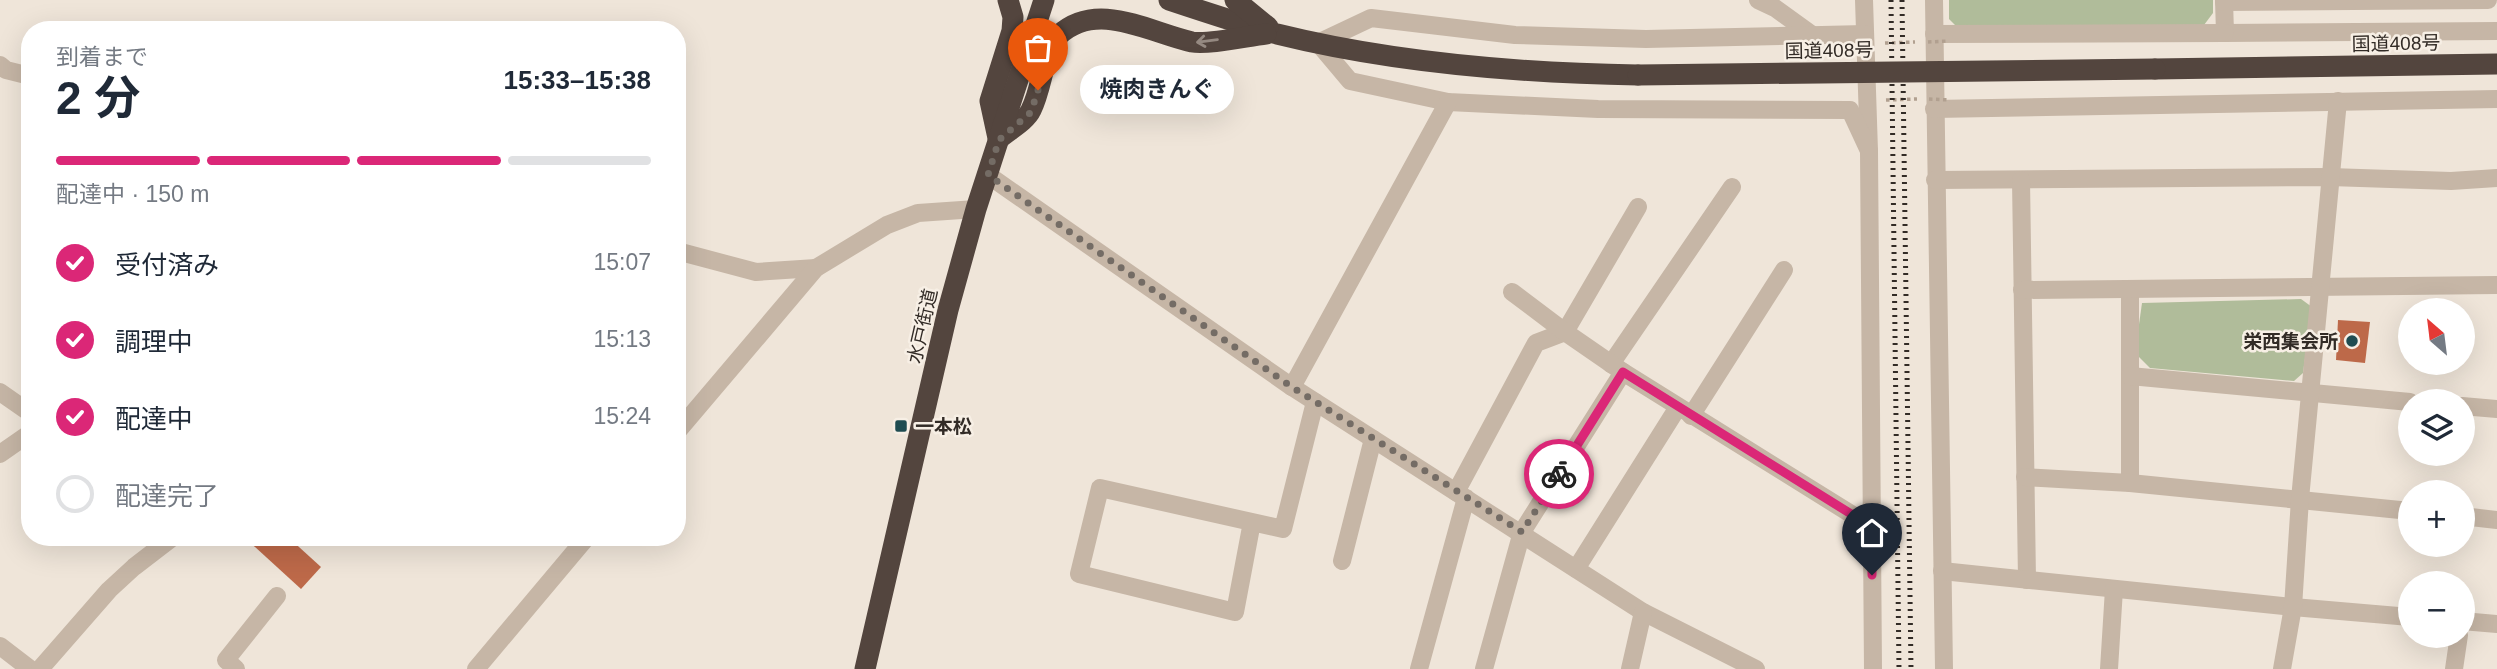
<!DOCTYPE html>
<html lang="ja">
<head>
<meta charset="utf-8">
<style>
  :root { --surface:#fff; --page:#f2f2f3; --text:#1f2937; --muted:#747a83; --line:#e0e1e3; --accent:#db2777 }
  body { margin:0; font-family:Arial,"Noto Sans JP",sans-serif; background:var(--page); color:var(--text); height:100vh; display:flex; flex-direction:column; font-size:26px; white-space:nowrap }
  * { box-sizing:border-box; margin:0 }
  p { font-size:23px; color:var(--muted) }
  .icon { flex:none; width:38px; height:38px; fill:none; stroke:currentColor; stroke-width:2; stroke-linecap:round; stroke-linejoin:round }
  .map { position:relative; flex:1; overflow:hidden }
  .drawer { position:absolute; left:21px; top:21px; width:665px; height:525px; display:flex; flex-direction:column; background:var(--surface); border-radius:28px; box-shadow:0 7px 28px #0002 }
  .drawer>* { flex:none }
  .needle { width:46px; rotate:332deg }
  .tools { position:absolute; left:2398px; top:298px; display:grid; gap:14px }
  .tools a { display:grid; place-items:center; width:77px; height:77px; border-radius:50%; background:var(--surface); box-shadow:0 7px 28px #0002; font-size:35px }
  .pin { position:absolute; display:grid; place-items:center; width:60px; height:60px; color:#fff; margin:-72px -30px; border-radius:50% 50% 50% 0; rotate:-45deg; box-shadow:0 0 7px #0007 }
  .pin .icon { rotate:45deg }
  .courier { position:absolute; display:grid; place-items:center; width:70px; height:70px; margin:-35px; border:5px solid #db2777; border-radius:50%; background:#fff; color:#222; box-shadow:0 2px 9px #0007 }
  .bubble { position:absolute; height:49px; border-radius:24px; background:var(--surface); box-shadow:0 7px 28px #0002; font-size:23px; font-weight:700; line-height:49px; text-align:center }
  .head em { font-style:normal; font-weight:700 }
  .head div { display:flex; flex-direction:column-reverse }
  .head { display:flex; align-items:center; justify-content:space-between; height:119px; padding:0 35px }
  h1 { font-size:46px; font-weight:700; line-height:52px }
  .bar { display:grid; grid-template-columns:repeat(4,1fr); gap:10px 7px; align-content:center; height:84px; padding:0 35px }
  .bar i { height:9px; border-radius:5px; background:var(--line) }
  .bar .active { background:var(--accent) }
  .bar p { grid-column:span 4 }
  ol { padding:0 35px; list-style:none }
  li { display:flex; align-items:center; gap:21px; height:77px }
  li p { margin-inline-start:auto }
  li .icon { padding:7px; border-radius:50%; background:var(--accent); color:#fff; stroke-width:4 }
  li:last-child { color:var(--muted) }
  li i { width:38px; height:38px; border:4px solid var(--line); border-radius:50% }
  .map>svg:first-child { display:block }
</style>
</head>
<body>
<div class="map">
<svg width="2497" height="669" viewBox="0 0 2497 669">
  <rect width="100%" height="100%" fill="#efe5d9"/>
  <!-- green -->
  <g fill="#b0bc9a">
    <polygon points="1949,0 2213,0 2213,13 2204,25 1961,31 1949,19"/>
    <polygon points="2301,299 2312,307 2303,373 2294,381 2150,368 2135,353 2142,303"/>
  </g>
  <!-- building -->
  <g fill="#bd6949">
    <polygon points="2338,320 2370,322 2365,363 2336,360"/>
    <polygon points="244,537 288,537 321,567 301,589"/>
  </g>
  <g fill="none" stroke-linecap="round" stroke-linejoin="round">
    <!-- path -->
    <g stroke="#b1a090" stroke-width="3.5" stroke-dasharray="3.5 3.5" stroke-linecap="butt">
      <polyline points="1885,43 1915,42"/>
      <polyline points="1886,100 1917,99"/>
    </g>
    <!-- minor -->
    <g stroke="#c6b6a6" stroke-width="18">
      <polyline points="1758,0 1775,8 1811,34"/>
      <polyline points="1864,0 1869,151 1873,669"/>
      <polyline points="1934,0 1944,669"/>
      <polyline points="2224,0 2225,33 2497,31"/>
      <polyline points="2224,2 2488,0"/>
      <polyline points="1865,34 1646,39 1515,35 1371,18 1318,43 1350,81 1448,102 1598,109 1850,110 1869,151"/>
      <polyline points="1934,34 2225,33"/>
      <polyline points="0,65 6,70 30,76"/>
      <polyline points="1934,109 2497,99"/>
      <polyline points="988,175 1292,387 1643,612 1756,669"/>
      <polyline points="1935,180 2330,177 2451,181 2497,178"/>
      <polyline points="2021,180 2027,580"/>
      <polyline points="677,251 756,272 816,268"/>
      <polyline points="2130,289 2130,483"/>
      <polyline points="2022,290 2497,285"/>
      <polyline points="1611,364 1732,187"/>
      <polyline points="1623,372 1872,527"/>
      <polyline points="2130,376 2410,402"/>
      <polyline points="1292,387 1448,102"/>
      <polyline points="0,392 30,413"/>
      <polyline points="2462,406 2497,409"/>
      <polyline points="1691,416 1784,270"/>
      <polyline points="677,432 816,268 887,225 918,213 976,209"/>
      <polyline points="0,454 30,433"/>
      <polyline points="2025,477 2130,483 2410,511"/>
      <polyline points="1456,492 1536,343 1565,332 1638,207"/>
      <polyline points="2462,516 2497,520"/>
      <polyline points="1252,522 1235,612 1079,574 1100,488 1283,529 1315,402"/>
      <polyline points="1342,561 1373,439"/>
      <polyline points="1576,569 1678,407"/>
      <polyline points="1942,571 2293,607 2410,617"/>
      <polyline points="2462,621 2497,624"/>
      <polyline points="0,646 30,669"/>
      <polyline points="40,669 109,590 134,567 173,537"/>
      <polyline points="236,669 226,660 277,596"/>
      <polyline points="476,669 587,537"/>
      <polyline points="1419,669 1466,498"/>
      <polyline points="1484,669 1522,532 1623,372 1565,332 1512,292"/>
      <polyline points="1630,669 1643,612"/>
      <polyline points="2109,669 2114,589"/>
      <polyline points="2282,669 2293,607 2300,499 2338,101"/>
      <polyline points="2454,669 2459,635"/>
    </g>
    <!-- highway -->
    <g stroke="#53453e" stroke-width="21">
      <path d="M1169 0C1205 12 1241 24 1277 34 1394 63 1518 73 1638 75"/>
      <polyline points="1235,0 1268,27"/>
      <polyline points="2155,69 2497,64"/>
      <polyline points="998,138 990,101 1012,31 1013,17 1008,0"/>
      <path d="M1000 138C1009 130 1026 121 1031 110 1043 86 1042 56 1059 35 1097 0 1148 32 1192 42 1208 45 1248 36 1266 34"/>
      <polyline points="865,669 948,310 976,209 1044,0"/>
    </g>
    <!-- rail -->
    <g stroke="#322b26" stroke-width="5" stroke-dasharray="2 5" stroke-linecap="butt">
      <polyline points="1891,0 1899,669"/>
      <polyline points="1902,0 1911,669"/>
    </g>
    <!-- path-bridge -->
    <g stroke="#b1a090" stroke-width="3.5" stroke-dasharray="3.5 3.5" stroke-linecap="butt">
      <polyline points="1928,42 1948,41"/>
      <polyline points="1929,99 1950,100"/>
    </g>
    <!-- highway-bridge -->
    <polyline stroke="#53453e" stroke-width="21" points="1638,75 2155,69"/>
  </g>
  <!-- one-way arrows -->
  <defs><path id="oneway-shaft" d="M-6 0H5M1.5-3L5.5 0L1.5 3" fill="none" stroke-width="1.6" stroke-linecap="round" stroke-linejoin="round" transform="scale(1.75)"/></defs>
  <use stroke="#958981" href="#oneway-shaft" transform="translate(1207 41) rotate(173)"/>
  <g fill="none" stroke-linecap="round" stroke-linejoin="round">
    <!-- done -->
    <polyline stroke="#746c65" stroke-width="7" stroke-dasharray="0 12.6" points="1038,90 1031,112 999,140 988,175 1292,387 1522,532 1559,474"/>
    <!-- route -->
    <polyline stroke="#db2777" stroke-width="9" points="1559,474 1623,372 1872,527 1872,575"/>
  </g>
  <!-- markers -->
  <g fill="#1f4c51" stroke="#f7efe5" stroke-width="2.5">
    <circle cx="2352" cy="341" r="7"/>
    <rect x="894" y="419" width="14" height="14" rx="3.5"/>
  </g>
  <g text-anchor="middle" stroke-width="5" stroke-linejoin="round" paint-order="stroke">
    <!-- street labels -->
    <g font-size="19" fill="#322b26" stroke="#f7efe5">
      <text transform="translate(2396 43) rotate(-1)" y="7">国道408号</text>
      <text transform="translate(1829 50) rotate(-1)" y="7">国道408号</text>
      <text transform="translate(922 326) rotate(-77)" y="7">水戸街道</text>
    </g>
    <!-- poi labels -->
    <g font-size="19" font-weight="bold" fill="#322b26" stroke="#f7efe5" text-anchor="end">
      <text x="2338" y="348">栄西集会所</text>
      <text x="915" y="433" text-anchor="start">一本松</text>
    </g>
  </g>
</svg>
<div class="tools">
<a><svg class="needle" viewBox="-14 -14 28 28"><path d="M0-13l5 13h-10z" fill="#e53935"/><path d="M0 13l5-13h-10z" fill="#747a83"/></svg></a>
<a><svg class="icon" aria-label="layers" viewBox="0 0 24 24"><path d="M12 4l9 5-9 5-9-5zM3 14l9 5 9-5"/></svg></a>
<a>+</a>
<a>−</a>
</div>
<div class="pin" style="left:1038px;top:90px;background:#ea580c"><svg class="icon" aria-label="bag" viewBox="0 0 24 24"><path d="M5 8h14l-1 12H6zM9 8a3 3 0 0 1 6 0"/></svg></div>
<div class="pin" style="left:1872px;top:575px;background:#1f2937"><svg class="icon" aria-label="home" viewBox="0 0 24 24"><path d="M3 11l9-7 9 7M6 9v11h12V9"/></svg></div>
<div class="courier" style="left:1559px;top:474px"><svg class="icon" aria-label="bike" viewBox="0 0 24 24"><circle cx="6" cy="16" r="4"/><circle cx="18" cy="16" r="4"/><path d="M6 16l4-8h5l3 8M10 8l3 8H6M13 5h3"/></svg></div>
<div class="bubble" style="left:1080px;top:65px;width:154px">焼肉きんぐ</div>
<section class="drawer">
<div class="head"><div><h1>2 分</h1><p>到着まで</p></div><em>15:33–15:38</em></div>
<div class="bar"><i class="active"></i><i class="active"></i><i class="active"></i><i></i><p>配達中 · 150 m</p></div>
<ol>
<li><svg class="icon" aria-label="check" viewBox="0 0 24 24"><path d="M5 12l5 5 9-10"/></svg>受付済み<p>15:07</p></li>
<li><svg class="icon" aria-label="check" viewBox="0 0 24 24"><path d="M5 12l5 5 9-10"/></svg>調理中<p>15:13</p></li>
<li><svg class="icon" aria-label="check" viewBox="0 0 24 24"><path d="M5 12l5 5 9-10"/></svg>配達中<p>15:24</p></li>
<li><i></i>配達完了</li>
</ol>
</section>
</div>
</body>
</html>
